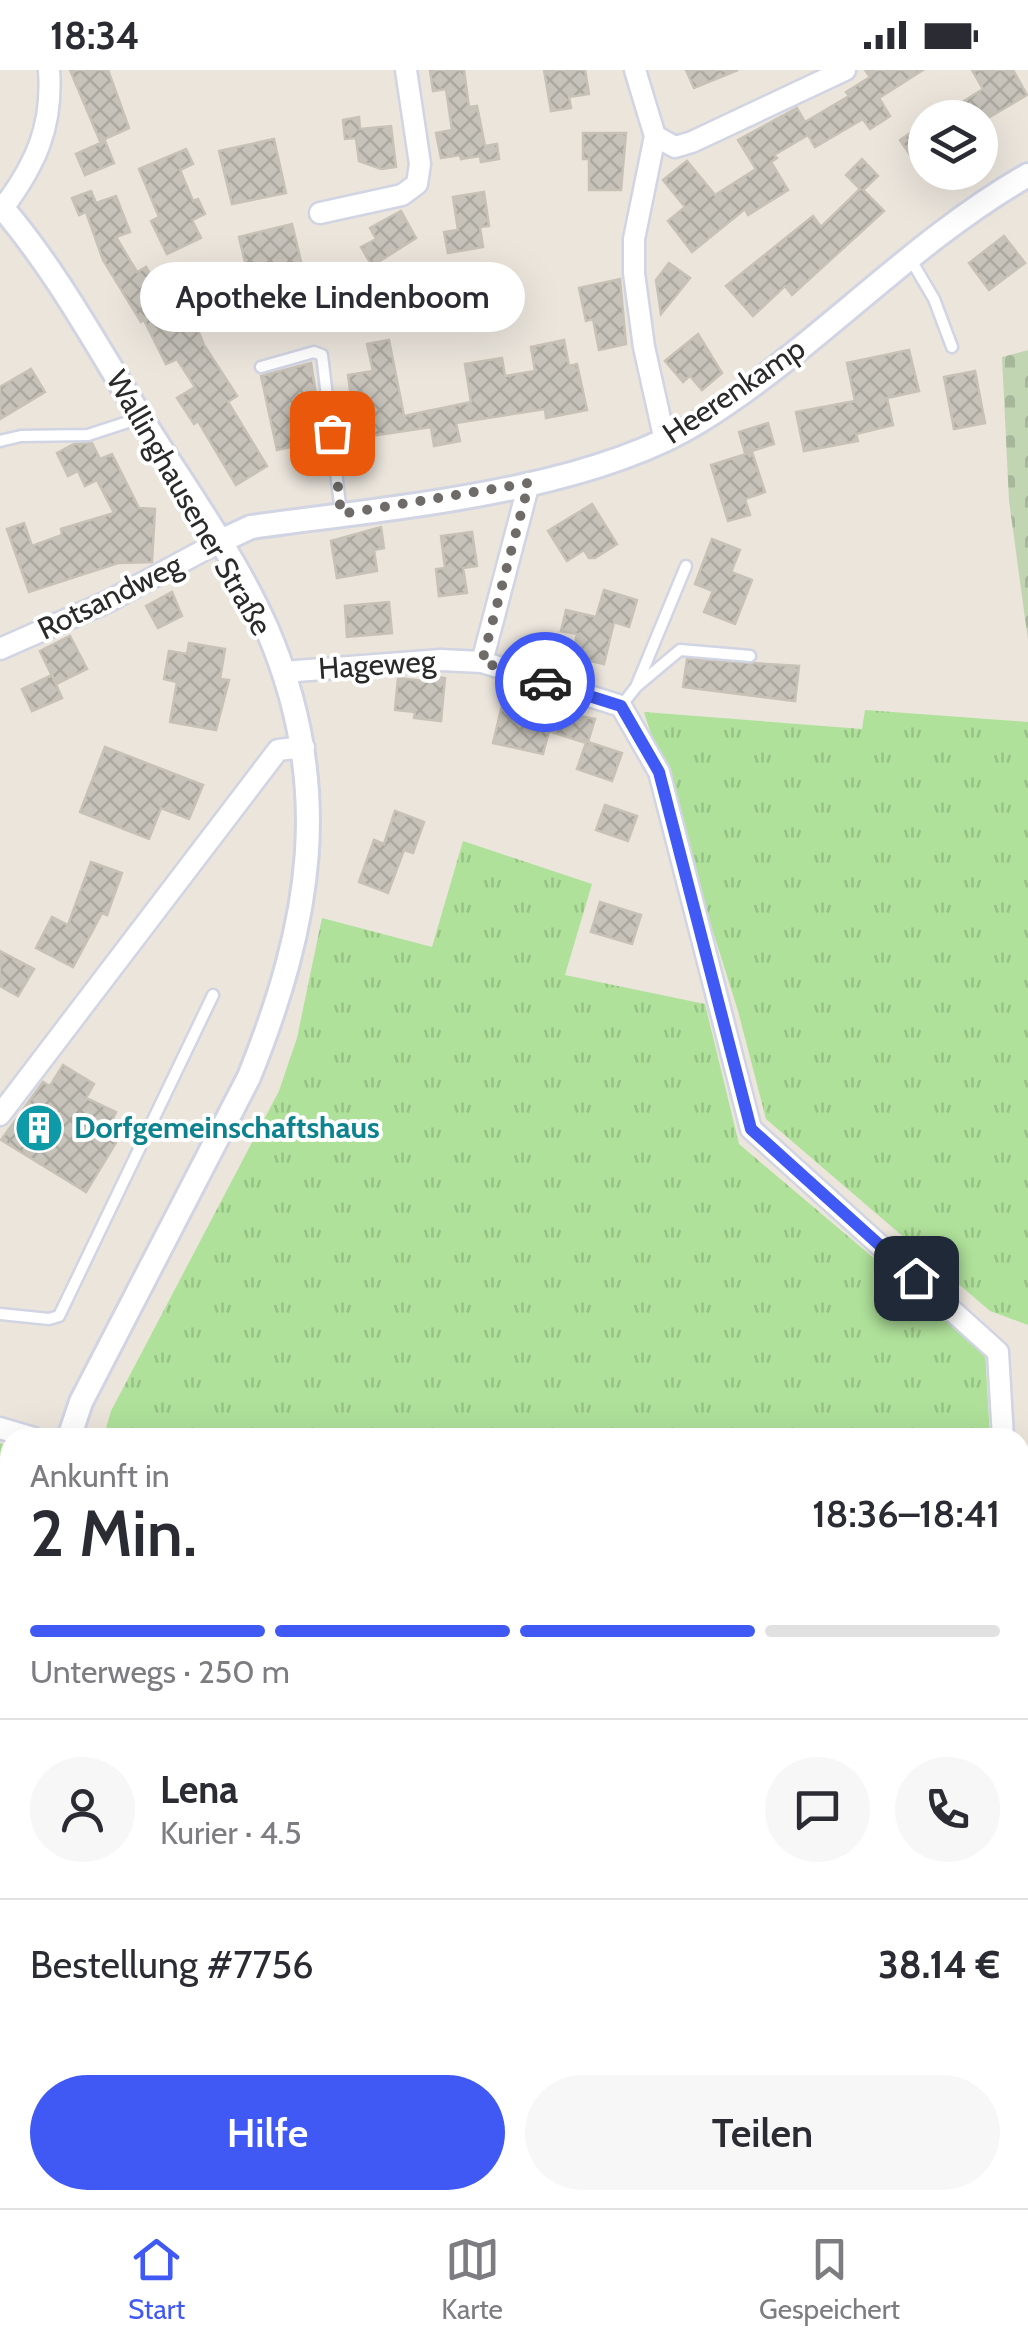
<!DOCTYPE html>
<html lang="de">
<head>
<meta charset="utf-8">
<style>
  :root { --surface:#fff; --page:#f7f7f7; --text:#2b2b33; --muted:#7c7c81; --line:#e1e1e2; --accent:#4059f5 }
  body { margin:0; font-family:Cabin,sans-serif; background:var(--page); color:var(--text); height:100vh; display:flex; flex-direction:column; font-size:38px; white-space:nowrap }
  * { box-sizing:border-box; margin:0 }
  p { font-size:32px; color:var(--muted) }
  .icon { flex:none; width:55px; height:55px; fill:none; stroke:currentColor; stroke-width:2; stroke-linecap:round; stroke-linejoin:round }
  .map { position:relative; flex:1; overflow:hidden }
  .details { position:absolute; left:0px; top:1358px; width:1030px; height:782px; display:flex; flex-direction:column; background:var(--surface); border-radius:30px 30px 0 0; box-shadow:0 10px 40px #0002 }
  .details>* { flex:none }
  .fabs { position:absolute; left:908px; top:30px; display:grid; gap:20px }
  .fabs a { display:grid; place-items:center; width:90px; height:90px; border-radius:50%; background:var(--surface); box-shadow:0 10px 40px #0002; font-size:50px }
  .pin { position:absolute; display:grid; place-items:center; width:85px; height:85px; color:#fff; margin:-42px; border-radius:20px; box-shadow:0 5px 15px #0006 }
  .courier { position:absolute; display:grid; place-items:center; width:100px; height:100px; margin:-50px; border:8px solid #4059f5; border-radius:50%; background:#fff; color:#222; box-shadow:0 2px 12px #0007 }
  .bubble { position:absolute; height:70px; border-radius:35px; background:var(--surface); box-shadow:0 10px 40px #0002; font-size:32px; font-weight:600; line-height:70px; text-align:center }
  .head em { font-style:normal; font-weight:600 }
  .head div { display:flex; flex-direction:column-reverse }
  .head { display:flex; align-items:center; justify-content:space-between; height:170px; padding:0 30px }
  h1 { font-size:65px; font-weight:600; line-height:75px }
  .bar { display:grid; grid-template-columns:repeat(4,1fr); gap:15px 10px; align-content:center; height:120px; padding:0 30px }
  .bar i { height:12px; border-radius:8px; background:var(--line) }
  .bar .on { background:var(--accent) }
  .bar p { grid-column:span 4 }
  .line { display:flex; align-items:center; gap:25px; padding:0 30px; border-top:2px solid var(--line) }
  .line div { flex:1 }
  .round { display:grid; place-items:center; flex:none; width:105px; height:105px; border-radius:52px; background:var(--page) }
  .cta { display:flex; gap:20px; margin-top:auto; padding:20px 30px }
  .cta a { flex:1; height:115px; border-radius:60px; background:var(--accent); color:#fff; font-size:40px; font-weight:600; line-height:115px; text-align:center }
  .cta a+a { background:var(--page); color:var(--text) }
  .status { display:flex; justify-content:space-between; align-items:center; height:70px; padding:0 50px; background:var(--surface); direction:ltr }
  .status svg { height:28px; fill:currentColor }
  .dock { display:flex; justify-content:space-around; align-items:center; height:140px; border-top:2px solid var(--line); background:var(--surface); font-size:28px; color:var(--muted) }
  .dock a { display:grid; justify-items:center; gap:5px }
  .dock .on { color:var(--accent) }
  .map>svg:first-child { display:block }
</style>
</head>
<body>
<div class="status"><b>18:34</b><svg viewBox="0 0 49 12"><path d="M0 12V9h3v3zM5 12V6h3v6zM10 12V3h3v9zM15 12V0h3v12zM26 1h20v11H26zM47 4h2v5h-2z"/></svg></div>
<div class="map">
<svg width="1028" height="2138" viewBox="0 0 1028 2138">
  <defs>
    <pattern id="industrial-grid" width="8" height="8" patternUnits="userSpaceOnUse" patternTransform="scale(2.5)"><rect width="8" height="8" fill="#dfdce4"/><path d="M0 4h8M4 0v8" fill="none" stroke="#c0bdc4"/></pattern>
    <pattern id="grass-tufts" width="24" height="20" patternUnits="userSpaceOnUse" patternTransform="scale(2.5)"><rect width="24" height="20" fill="#afe19a"/><path d="M3 7l-1-3M5 7V3M7 7l1-3M15 17l-1-3M17 17v-4M19 17l1-3" fill="none" stroke="#97c185"/></pattern>
    <pattern id="forest-firs" width="22" height="20" patternUnits="userSpaceOnUse" patternTransform="scale(2.5)"><rect width="22" height="20" fill="#afe19a"/><path d="M5 1l3.5 6h-7zM16 11l3.5 6h-7z" fill="#97c185"/></pattern>
    <pattern id="cemetery-stones" width="16" height="16" patternUnits="userSpaceOnUse" patternTransform="scale(2.5)"><rect width="16" height="16" fill="#c2d5b3"/><path d="M2 7V4a2 2 0 0 1 4 0v3zM10 15v-3a2 2 0 0 1 4 0v3z" fill="#a7b79a"/></pattern>
    <pattern id="building-cross-hatch" width="8" height="8" patternUnits="userSpaceOnUse" patternTransform="scale(2.5)"><rect width="8" height="8" fill="#c7c3ba"/><path d="M0 0l8 8M0 8l8-8" fill="none" stroke="#aba8a0"/></pattern>
  </defs>
  <rect width="100%" height="100%" fill="#ebe5dc"/>
  <!-- industrial -->
  <polygon fill="url(#industrial-grid)" points="1028,1602 1028,1813 1020,1811 1020,1608"/>
  <!-- grass -->
  <g fill="url(#grass-tufts)">
    <polygon points="865,640 1028,652 1028,1255 990,1241 766,1049 738,941 644,642 862,659"/>
    <polygon points="463,771 592,814 565,905 705,934 739,1074 985,1282 990,1367 103,1368 111,1341 279,1021 297,968 322,848 432,877"/>
    <polygon points="10,1782 10,1969 0,1976 0,1784"/>
    <polygon points="10,2000 10,2130 222,2130 227,2138 0,2138 0,2007"/>
    <polygon points="283,2130 849,2130 850,2138 289,2138"/>
  </g>
  <!-- forest -->
  <polygon fill="url(#forest-firs)" points="0,1373 10,1378 10,1639 0,1642"/>
  <!-- cemetery -->
  <polygon fill="url(#cemetery-stones)" points="1028,280 1028,570 1009,431 1002,287"/>
  <!-- building -->
  <g fill="url(#building-cross-hatch)" stroke="#c7c1b6" stroke-width="2.5">
    <polygon points="70,0 108,0 129,58 100,71"/>
    <polygon points="430,0 464,0 469,37 477,36 485,76 497,74 499,89 481,92 480,86 461,89 460,85 441,88 436,63 452,60 446,19 433,21"/>
    <polygon points="544,0 585,0 589,24 569,27 571,38 551,41"/>
    <polygon points="686,0 738,0 694,18"/>
    <polygon points="865,0 923,0 879,28 890,46 870,59 863,49 815,77 808,65 774,85 777,88 771,92 788,120 748,145 745,139 692,182 668,151 685,137 663,110 687,91 715,125 756,99 738,70 797,38 805,52 849,26 846,22 870,7"/>
    <polygon points="972,0 1013,0 1027,25 988,48 937,48 983,19"/>
    <polygon points="359,47 360,59 391,56 396,97 381,99 359,91 356,68 345,69 343,50"/>
    <polygon points="925,53 925,107 900,70"/>
    <polygon points="583,63 626,63 621,120 589,120 589,89 583,89"/>
    <polygon points="274,69 286,123 232,134 219,81"/>
    <polygon points="105,71 114,93 85,105 76,84"/>
    <polygon points="186,79 193,94 180,100 193,131 198,129 205,144 192,150 201,168 167,184 151,151 159,147 139,99"/>
    <polygon points="862,89 878,106 863,120 884,141 792,225 785,216 753,246 726,216 813,146 821,157 860,119 846,105"/>
    <polygon points="91,121 96,133 116,126 130,162 116,167 137,202 146,197 181,255 193,248 204,275 237,326 228,332 267,396 236,415 198,351 194,354 177,328 195,317 177,289 166,294 144,250 141,252 103,190 86,142 79,145 72,128"/>
    <polygon points="484,122 489,156 480,157 483,177 448,183 444,162 458,160 453,127"/>
    <polygon points="401,141 416,168 372,196 361,177 376,169 370,158"/>
    <polygon points="292,154 305,208 252,221 239,167"/>
    <polygon points="1004,166 1025,193 989,220 969,193"/>
    <polygon points="669,193 690,208 661,244 656,210"/>
    <polygon points="620,209 626,274 599,280 593,249 586,251 579,218"/>
    <polygon points="698,264 722,303 702,320 690,306 683,312 665,291"/>
    <polygon points="389,270 404,346 471,332 465,294 502,288 505,306 535,301 531,277 564,270 569,296 577,294 587,340 546,348 545,339 456,353 460,371 434,376 431,357 364,367 358,326 351,327 348,305 373,301 367,274"/>
    <polygon points="909,280 919,321 887,328 893,355 856,364 858,371 804,381 796,342 855,331 847,293"/>
    <polygon points="311,293 323,370 277,380 261,306"/>
    <polygon points="31,299 45,322 0,349 0,317"/>
    <polygon points="975,301 985,353 954,359 944,307"/>
    <polygon points="768,353 774,374 745,383 739,362"/>
    <polygon points="92,373 100,389 112,384 139,438 155,439 152,492 118,493 29,522 7,459 24,453 32,476 62,465 61,459 114,443 97,410 85,416 78,401 68,406 57,383 74,374"/>
    <polygon points="752,382 765,422 745,429 750,445 728,451 711,395"/>
    <polygon points="592,434 617,474 595,488 589,488 584,480 567,491 548,461"/>
    <polygon points="381,457 384,478 374,480 377,501 337,508 331,471"/>
    <polygon points="472,462 477,496 463,498 467,523 439,526 436,499 445,498 441,466"/>
    <polygon points="712,469 740,480 731,502 752,510 735,554 704,542 713,521 695,514"/>
    <polygon points="604,520 637,530 629,557 614,552 604,594 572,587 577,564 561,561 566,540 596,547"/>
    <polygon points="172,522 182,546 158,558 146,536"/>
    <polygon points="389,532 392,563 347,567 345,536"/>
    <polygon points="70,566 87,599 56,614 40,581"/>
    <polygon points="189,573 225,579 220,609 229,610 216,660 170,652 177,612 164,609 169,581 187,584"/>
    <polygon points="687,589 799,596 795,631 683,617"/>
    <polygon points="52,605 62,628 32,641 22,619"/>
    <polygon points="424,605 445,608 441,651 414,648 415,642 395,640 398,608 423,611"/>
    <polygon points="503,631 595,649 588,672 622,683 612,711 577,699 586,673 549,661 543,684 493,673"/>
    <polygon points="105,677 203,715 189,749 161,738 149,769 80,742"/>
    <polygon points="605,735 637,746 628,771 596,760"/>
    <polygon points="395,741 424,752 413,783 404,780 388,823 359,812 374,770 384,774"/>
    <polygon points="91,792 122,803 107,845 102,843 73,897 36,878 52,847 68,855"/>
    <polygon points="600,832 641,845 632,874 591,862"/>
    <polygon points="0,881 34,899 18,926 0,916"/>
    <polygon points="63,995 94,1014 86,1028 116,1042 106,1064 117,1071 86,1122 1,1070 43,1012 50,1016"/>
  </g>
  <g fill="none" stroke-linecap="round" stroke-linejoin="round">
    <!-- service casing -->
    <g stroke="#d1d4e2" stroke-width="15">
      <g id="service">
        <polyline points="911,190 934,229 952,277"/>
        <polyline points="261,297 314,282 322,285 341,443"/>
        <polyline points="0,371 21,366 88,365 140,348"/>
        <polyline points="637,616 680,580 750,586"/>
        <polyline points="621,636 636,617 686,496"/>
        <polyline points="0,1244 49,1249 59,1246 213,925"/>
        <polyline points="0,1999 10,1991"/>
      </g>
    </g>
    <!-- minor casing -->
    <g stroke="#d1d4e2" stroke-width="25">
      <g id="minor">
        <polyline points="635,0 655,66 634,169 634,203 644,277 665,371"/>
        <polyline points="655,66 675,77 692,72 845,0"/>
        <path d="M3 138C36 94 53 56 49 0"/>
        <polyline points="320,143 402,125 417,114 420,94 406,0"/>
        <polyline points="0,579 109,531 219,472"/>
        <polyline points="482,592 529,413"/>
        <polyline points="283,602 441,590 482,592 621,636 659,702 751,1059 998,1282 1003,1368"/>
        <polyline points="0,1045 278,680 304,677"/>
        <polyline points="0,1358 34,1368"/>
        <polyline points="862,2130 863,2138"/>
      </g>
    </g>
    <!-- tertiary casing -->
    <g stroke="#d1d4e2" stroke-width="28">
      <g id="tertiary">
        <path d="M0 135C58 202 100 282 147 357 188 422 236 488 267 559 335 717 311 853 249 1007L81 1332 69 1368"/>
        <path d="M219 472 251 457C386 438 585 423 700 351 816 279 909 173 1028 105"/>
        <polyline points="253,2130 259,2138"/>
      </g>
    </g>
    <!-- service -->
    <use href="#service" stroke="#fff" stroke-width="10"/>
    <!-- minor -->
    <use href="#minor" stroke="#fff" stroke-width="20"/>
    <!-- tertiary -->
    <use href="#tertiary" stroke="#fff" stroke-width="22"/>
  </g>
  <g fill="none" stroke-linecap="round" stroke-linejoin="round">
    <!-- done -->
    <polyline stroke="#6e6b68" stroke-width="10" stroke-dasharray="0 18" points="332,363 341,444 529,413 482,592 545,612"/>
    <!-- route -->
    <polyline stroke="#4059f5" stroke-width="12" points="545,612 621,636 659,702 751,1059 916,1208"/>
  </g>
  <!-- icons -->
  <defs>
    <g id="building-disc" transform="scale(2.5)"><circle r="9.5" fill="#0f9aa8" stroke="#fff"/><path d="M-4-6H4V6H1V3H-1V6H-4ZM-2.5-4.3h1.7v1.8h-1.7ZM.8-4.3h1.7v1.8H.8ZM-2.5-1h1.7V.8h-1.7ZM.8-1h1.7V.8H.8Z" fill="#fff"/></g>
  </defs>
  <g fill-rule="evenodd">
    <use href="#building-disc" x="39" y="1058"/>
  </g>
  <g text-anchor="middle" stroke-width="8" stroke-linejoin="round" paint-order="stroke">
    <!-- street labels -->
    <g font-size="30" fill="#2a2a2a" stroke="#fff">
      <text transform="translate(734 321) rotate(-34)" y="10">Heerenkamp</text>
      <text transform="translate(189 433) rotate(60)" y="10">Wallinghausener Straße</text>
      <text transform="translate(110 527) rotate(-26)" y="10">Rotsandweg</text>
      <text transform="translate(377 595) rotate(-4)" y="10">Hageweg</text>
    </g>
    <!-- culture labels -->
    <g font-size="30" font-weight="bold" fill="#0d838f" stroke="#fff" text-anchor="start">
      <text x="74" y="1068">Dorfgemeinschaftshaus</text>
    </g>
  </g>
</svg>
<div class="fabs">
<a><svg class="icon" aria-label="layers" viewBox="0 0 24 24"><path d="M12 4l9 5-9 5-9-5zM3 14l9 5 9-5"/></svg></a>
</div>
<div class="pin" style="left:332px;top:363px;background:#ea580c"><svg class="icon" aria-label="bag" viewBox="0 0 24 24"><path d="M5 8h14l-1 12H6zM9 8a3 3 0 0 1 6 0"/></svg></div>
<div class="pin" style="left:916px;top:1208px;background:#1f2937"><svg class="icon" aria-label="home" viewBox="0 0 24 24"><path d="M3 11l9-7 9 7M6 9v11h12V9"/></svg></div>
<div class="courier" style="left:545px;top:612px"><svg class="icon" aria-label="car" viewBox="0 0 24 24"><path d="M5 17H2v-5l4-1 3-4h7l3 4 3 1v5h-3M9 17h6M6 11h13"/><circle cx="7" cy="17" r="2"/><circle cx="17" cy="17" r="2"/></svg></div>
<div class="bubble" style="left:140px;top:192px;width:385px">Apotheke Lindenboom</div>
<section class="details">
<div class="head"><div><h1>2 Min.</h1><p>Ankunft in</p></div><em>18:36–18:41</em></div>
<div class="bar"><i class="on"></i><i class="on"></i><i class="on"></i><i></i><p>Unterwegs · 250 m</p></div>
<div class="line" style="height:180px"><a class="round"><svg class="icon" aria-label="person" viewBox="0 0 24 24"><circle cx="12" cy="8" r="4"/><path d="M4 21q1-7 8-7t8 7"/></svg></a><div><b>Lena</b><p>Kurier · 4.5</p></div><a class="round"><svg class="icon" aria-label="chat" viewBox="0 0 24 24"><path d="M4 5h16v11H9l-5 4z"/></svg></a><a class="round"><svg class="icon" aria-label="phone" viewBox="0 0 24 24"><path d="M5 4h4l2 5-3 2q2 4 5 5l2-3 5 2v4C11 20 4 13 5 4z"/></svg></a></div>
<div class="line" style="height:130px"><div>Bestellung #7756</div><b>38.14 €</b></div>
<div class="cta"><a>Hilfe</a><a>Teilen</a></div>
</section>
</div>
<nav class="dock">
<a class="on"><svg class="icon" aria-label="home" viewBox="0 0 24 24"><path d="M3 11l9-7 9 7M6 9v11h12V9"/></svg>Start</a>
<a><svg class="icon" aria-label="map" viewBox="0 0 24 24"><path d="M3 6l6-2 6 2 6-2v14l-6 2-6-2-6 2zM9 4v14M15 6v14"/></svg>Karte</a>
<a><svg class="icon" aria-label="saved" viewBox="0 0 24 24"><path d="M7 4h10v16l-5-4-5 4z"/></svg>Gespeichert</a>
</nav>
</body>
</html>
